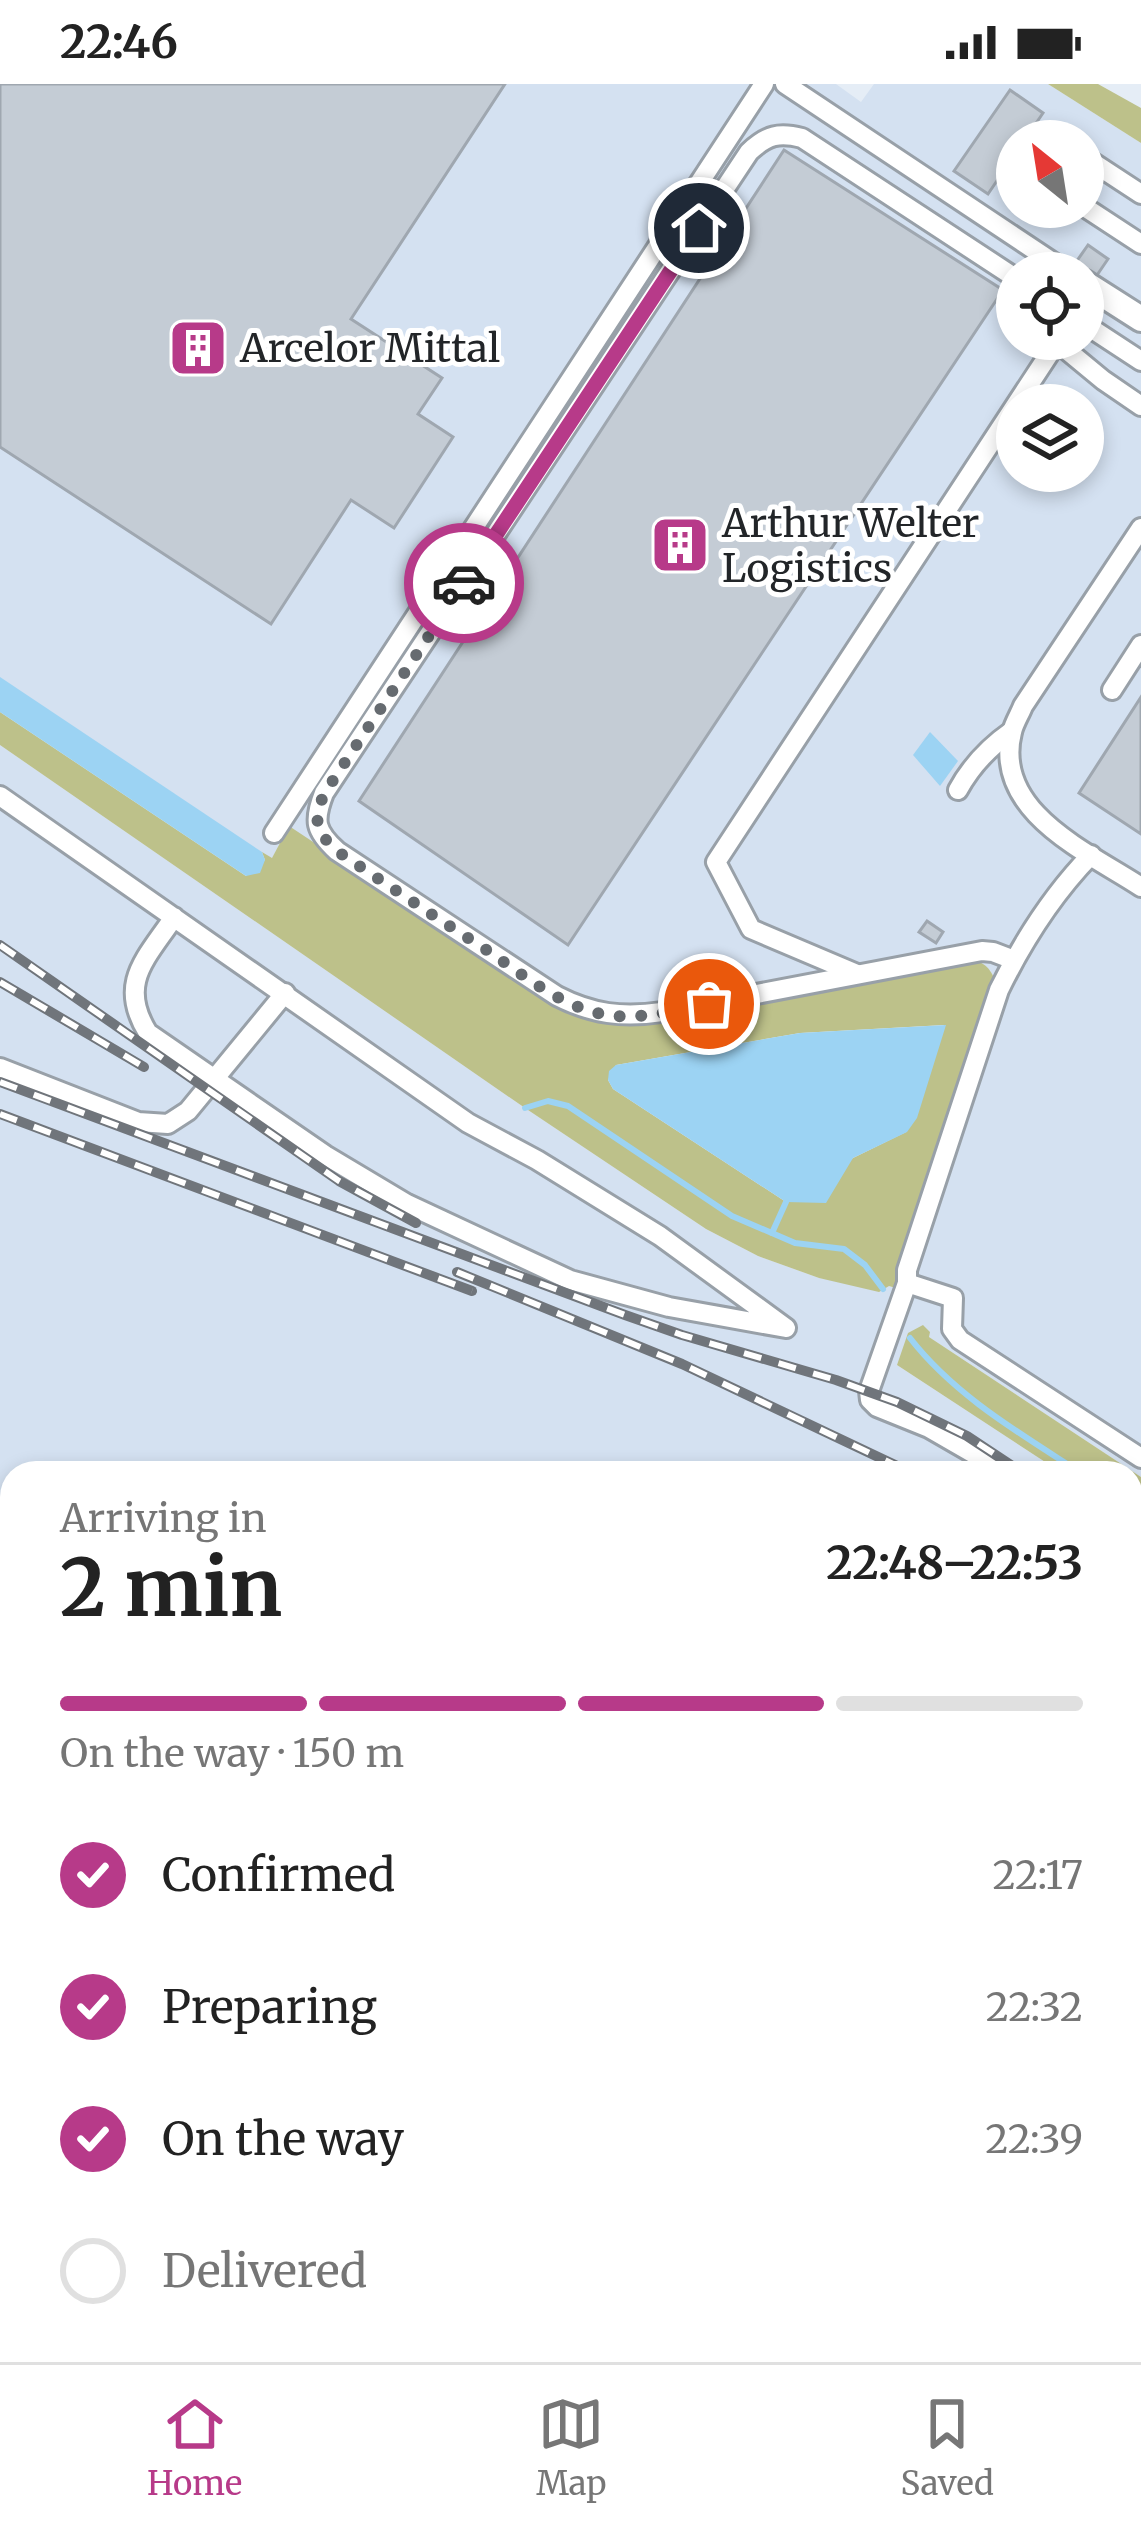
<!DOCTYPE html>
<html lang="en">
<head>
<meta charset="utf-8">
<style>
  :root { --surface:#fff; --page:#f2f2f2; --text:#222; --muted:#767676; --line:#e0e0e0; --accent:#b73a89 }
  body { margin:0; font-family:Merriweather,serif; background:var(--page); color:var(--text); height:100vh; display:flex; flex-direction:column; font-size:45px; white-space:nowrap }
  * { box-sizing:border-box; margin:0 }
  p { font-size:39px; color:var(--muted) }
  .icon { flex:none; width:66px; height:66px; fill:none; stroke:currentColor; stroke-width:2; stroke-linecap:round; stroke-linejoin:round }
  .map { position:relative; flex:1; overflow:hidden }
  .panel { position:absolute; left:0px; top:1377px; width:1143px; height:903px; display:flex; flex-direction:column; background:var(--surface); border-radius:36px 36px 0 0; box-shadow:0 6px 18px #0003 }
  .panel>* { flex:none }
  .needle { width:78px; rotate:330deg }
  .tools { position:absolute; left:996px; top:36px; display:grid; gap:24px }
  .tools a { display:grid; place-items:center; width:108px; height:108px; border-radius:50%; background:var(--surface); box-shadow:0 6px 18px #0003; font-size:60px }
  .pin { position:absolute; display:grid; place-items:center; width:102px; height:102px; color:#fff; margin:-51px; border:6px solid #fff; border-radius:50%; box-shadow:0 3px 12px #0007 }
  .courier { position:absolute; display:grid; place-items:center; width:120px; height:120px; margin:-60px; border:9px solid #b73a89; border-radius:50%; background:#fff; color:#222; box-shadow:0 3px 15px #0007 }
  .overview em { font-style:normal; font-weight:700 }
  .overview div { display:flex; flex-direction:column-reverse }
  .overview { display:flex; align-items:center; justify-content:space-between; height:204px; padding:0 60px }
  h1 { font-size:78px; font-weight:700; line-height:90px }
  .bar { display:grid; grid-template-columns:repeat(4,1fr); gap:18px 12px; align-content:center; height:144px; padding:0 60px }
  .bar i { height:15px; border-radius:9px; background:var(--line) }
  .bar .current { background:var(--accent) }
  .bar p { grid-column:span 4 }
  ol { padding:0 60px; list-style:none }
  li { display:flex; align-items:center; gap:36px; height:132px }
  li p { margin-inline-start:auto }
  li .icon { padding:12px; border-radius:50%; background:var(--accent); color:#fff; stroke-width:4 }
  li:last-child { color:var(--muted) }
  li i { width:66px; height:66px; border:6px solid var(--line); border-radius:50% }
  .status { display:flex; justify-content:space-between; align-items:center; height:84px; padding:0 60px; background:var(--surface); direction:ltr }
  .status svg { height:33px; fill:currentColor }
  .dock { display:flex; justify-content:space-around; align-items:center; height:168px; border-top:3px solid var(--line); background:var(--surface); font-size:33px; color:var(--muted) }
  .dock a { display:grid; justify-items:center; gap:6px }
  .dock .current { color:var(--accent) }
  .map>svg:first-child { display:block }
</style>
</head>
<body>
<div class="status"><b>22:46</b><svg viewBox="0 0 49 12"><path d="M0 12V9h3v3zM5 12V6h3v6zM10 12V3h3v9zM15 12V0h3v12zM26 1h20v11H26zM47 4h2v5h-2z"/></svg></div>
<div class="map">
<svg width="1141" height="2278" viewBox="0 0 1141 2278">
  <rect width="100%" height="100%" fill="#e5edf6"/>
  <!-- built -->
  <g fill="#d4e1f1" fill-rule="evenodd">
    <path d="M0 0H836L861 18 874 0H1048L1141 59V1393L929 1253 897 1281 1062 1389H12V1618L0 1612V661L525 1024 706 1145 758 1172 819 1194 889 1202 904 1207 999 906 990 886 662 933 579 929 288 743 272 775 264 770 265 776 0 628ZM1017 57H1083V123H1017ZM1017 189H1083V255H1017ZM1017 321H1083V387H1017Z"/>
    <polygon points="1131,1434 1141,1441 1141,2147 1131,2143"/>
  </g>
  <!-- green -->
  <g fill="#bdc18a" fill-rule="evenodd">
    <polygon points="1048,0 1098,0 1141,24 1141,59"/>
    <path d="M0 628 246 792 265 776 262 768 272 774 289 742 555 918 662 933 979 878C992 883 994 895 999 906L905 1207 889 1202 879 1208 819 1194 758 1172 706 1145 525 1024 0 661ZM944 941 906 1048 853 1074 786 1118 613 1005 608 996 616 981 800 949Z"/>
    <polygon points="923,1241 930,1248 929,1253 1141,1393 1141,1441 1131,1434 1131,1389 1062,1389 897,1281 908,1249"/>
  </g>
  <!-- water -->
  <g fill="#9cd3f3">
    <polygon points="0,593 262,768 265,776 260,789 246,792 0,628"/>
    <polygon points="930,648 958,677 940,702 913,671"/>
    <polygon points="946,941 917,1034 907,1048 853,1074 826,1119 786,1118 613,1005 608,996 609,987 616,981 800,949"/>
  </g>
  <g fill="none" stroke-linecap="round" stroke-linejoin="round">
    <!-- stream -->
    <g stroke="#9cd3f3" stroke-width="6">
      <polyline points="525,1024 548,1017 568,1022 732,1132 795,1159 844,1165 865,1181 883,1205"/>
      <polyline points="772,1149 786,1118"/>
      <path d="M910 1254C955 1312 1021 1350 1081 1389"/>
      <polyline points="1131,1421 1141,1428"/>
    </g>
  </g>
  <!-- building -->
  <g fill="#c4ccd5" stroke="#9fa7b0" stroke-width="3">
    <polygon points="0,0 505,0 351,235 442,294 418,330 453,353 394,444 351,416 271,540 0,363"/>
    <polygon points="1010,6 1043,29 1024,57 1017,57 1017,67 988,110 954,87"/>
    <polygon points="784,66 1003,206 568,861 359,717"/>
    <polygon points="1088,161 1108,175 1095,194 1074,181"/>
    <polygon points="1141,613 1141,750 1079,709"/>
    <polygon points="927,837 943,848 936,859 919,848"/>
  </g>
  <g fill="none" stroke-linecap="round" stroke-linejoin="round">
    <!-- minor casing -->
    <g stroke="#98a0a8" stroke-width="24">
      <g id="minor">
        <polyline points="785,0 1069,189"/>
        <polyline points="1083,72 1141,110"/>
        <polyline points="1083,122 1141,160"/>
        <polyline points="1083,239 1141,277"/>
        <path d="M1141 444 1023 622C1020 630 1014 639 1012 648 992 728 1088 768 1141 803"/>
        <polyline points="1112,606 1141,561"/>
        <path d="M958 706C971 682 989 663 1012 647"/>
        <path d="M0 712 468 1039 537 1076 660 1152 786 1244 669 1223 570 1196 407 1120 325 1071 148 949C117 899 146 875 174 833"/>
        <polyline points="274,749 764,0"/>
        <path d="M1014 876 993 868 982 867 662 928C623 934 592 930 557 912L337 767C315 747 313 737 324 709L749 68C767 51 779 48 802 54L1017 195"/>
        <polyline points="857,890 751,845 716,778 1057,258 1103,296 1141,322"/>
        <polyline points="0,984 138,1038 168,1040 188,1027 285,909"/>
        <polyline points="907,1199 953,1214 952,1245 960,1256 1141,1374"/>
        <path d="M1007 1389 929 1344 877 1323 870 1316 869 1307 907 1199V1186L999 906C1022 859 1054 809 1091 771"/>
        <polyline points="1131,1474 1141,1478"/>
        <polyline points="0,1626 12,1631"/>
        <polyline points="0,1650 12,1656"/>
        <polyline points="0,1808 12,1814"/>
        <polyline points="0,1967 12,1973"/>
        <polyline points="0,2093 12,2098"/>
        <polyline points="1131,2155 1141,2160"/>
        <polyline points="1131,2181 1135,2198 1131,2209"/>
        <polyline points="0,2241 12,2246"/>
        <polyline points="58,2268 79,2278"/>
        <polyline points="376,2268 397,2278"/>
        <polyline points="646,2268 667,2278"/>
        <polyline points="945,2268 954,2278"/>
        <polyline points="0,2277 2,2278"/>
        <polyline points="1013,2278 1021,2268"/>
        <polyline points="1073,2278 1075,2268"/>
      </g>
    </g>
    <!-- major casing -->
    <g stroke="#98a0a8" stroke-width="30">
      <polyline id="major" points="1083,198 1141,235"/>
    </g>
    <!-- minor -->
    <use href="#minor" stroke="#fff" stroke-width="18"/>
    <!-- major -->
    <use href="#major" stroke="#fff" stroke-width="24"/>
    <!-- rail casing -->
    <g stroke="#70757b" stroke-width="10">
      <g id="rail">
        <polyline points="0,861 339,1097 416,1139"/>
        <polyline points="0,898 144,983"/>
        <polyline points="0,998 625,1231 682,1251 836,1296 897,1318 967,1352 1023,1389"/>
        <polyline points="0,1030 472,1207"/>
        <polyline points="457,1188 682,1280 912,1389"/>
        <polyline points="1131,1460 1141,1466"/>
        <polyline points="1131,1520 1141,1526"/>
        <polyline points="0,1605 12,1611"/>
        <polyline points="1131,2134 1141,2139"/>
      </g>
    </g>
    <!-- rail -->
    <use href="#rail" stroke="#fff" stroke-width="6" stroke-dasharray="18" stroke-linecap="butt"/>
  </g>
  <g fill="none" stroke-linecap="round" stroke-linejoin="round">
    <!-- done -->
    <path stroke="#666b70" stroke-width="12" stroke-dasharray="0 21.6" d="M464 499 324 710C313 737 315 747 337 767 386 800 435 833 485 865 522 890 562 924 607 931 641 936 676 926 709 920"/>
    <!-- route -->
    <polyline stroke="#b73a89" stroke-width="15" points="464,499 699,144"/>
  </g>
  <!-- icons -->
  <defs>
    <g id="building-square" transform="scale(3)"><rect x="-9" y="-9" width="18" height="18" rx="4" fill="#b73a89" stroke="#fff"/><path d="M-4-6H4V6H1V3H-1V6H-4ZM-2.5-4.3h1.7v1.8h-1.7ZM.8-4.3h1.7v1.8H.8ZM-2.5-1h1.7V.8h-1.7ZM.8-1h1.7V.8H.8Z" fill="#fff"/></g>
  </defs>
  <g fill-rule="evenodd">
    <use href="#building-square" x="198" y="264"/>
    <use href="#building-square" x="680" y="461"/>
  </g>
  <g text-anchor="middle" stroke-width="10" stroke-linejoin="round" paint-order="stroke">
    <!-- poi labels -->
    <g font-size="39" fill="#222528" stroke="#fff" text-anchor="start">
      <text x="240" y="278">Arcelor Mittal</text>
      <text x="722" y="453">Arthur Welter<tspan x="722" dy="45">Logistics</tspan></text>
    </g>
  </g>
</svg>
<div class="tools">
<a><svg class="needle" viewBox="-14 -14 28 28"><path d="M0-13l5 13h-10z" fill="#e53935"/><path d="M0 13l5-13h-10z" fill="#767676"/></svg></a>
<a><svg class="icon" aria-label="locate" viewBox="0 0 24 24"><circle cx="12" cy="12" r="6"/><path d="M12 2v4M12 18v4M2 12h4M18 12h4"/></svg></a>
<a><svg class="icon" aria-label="layers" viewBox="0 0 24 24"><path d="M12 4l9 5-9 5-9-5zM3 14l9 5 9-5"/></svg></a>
</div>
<div class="pin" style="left:709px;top:920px;background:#ea580c"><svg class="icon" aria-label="bag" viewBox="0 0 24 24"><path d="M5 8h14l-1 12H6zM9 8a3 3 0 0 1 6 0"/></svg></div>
<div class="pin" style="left:699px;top:144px;background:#1f2937"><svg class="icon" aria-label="home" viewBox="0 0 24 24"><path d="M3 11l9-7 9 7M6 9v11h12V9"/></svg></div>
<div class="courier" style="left:464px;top:499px"><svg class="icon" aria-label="car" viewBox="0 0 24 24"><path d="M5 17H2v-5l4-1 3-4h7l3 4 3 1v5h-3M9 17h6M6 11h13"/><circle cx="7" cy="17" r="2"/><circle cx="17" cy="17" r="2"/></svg></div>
<section class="panel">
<div class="overview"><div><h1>2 min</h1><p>Arriving in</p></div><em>22:48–22:53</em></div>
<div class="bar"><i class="current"></i><i class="current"></i><i class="current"></i><i></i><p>On the way · 150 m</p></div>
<ol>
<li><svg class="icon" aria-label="check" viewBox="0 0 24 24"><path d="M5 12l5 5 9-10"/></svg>Confirmed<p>22:17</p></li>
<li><svg class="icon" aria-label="check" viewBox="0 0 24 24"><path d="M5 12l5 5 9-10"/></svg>Preparing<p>22:32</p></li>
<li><svg class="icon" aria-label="check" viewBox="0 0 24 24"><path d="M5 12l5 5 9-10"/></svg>On the way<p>22:39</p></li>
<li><i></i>Delivered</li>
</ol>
</section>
</div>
<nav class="dock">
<a class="current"><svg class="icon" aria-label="home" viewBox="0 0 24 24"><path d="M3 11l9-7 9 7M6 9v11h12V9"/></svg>Home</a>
<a><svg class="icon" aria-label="map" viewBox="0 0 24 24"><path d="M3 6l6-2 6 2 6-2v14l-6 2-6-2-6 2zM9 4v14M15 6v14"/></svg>Map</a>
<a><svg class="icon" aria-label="saved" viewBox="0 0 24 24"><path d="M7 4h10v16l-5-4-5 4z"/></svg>Saved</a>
</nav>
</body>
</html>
